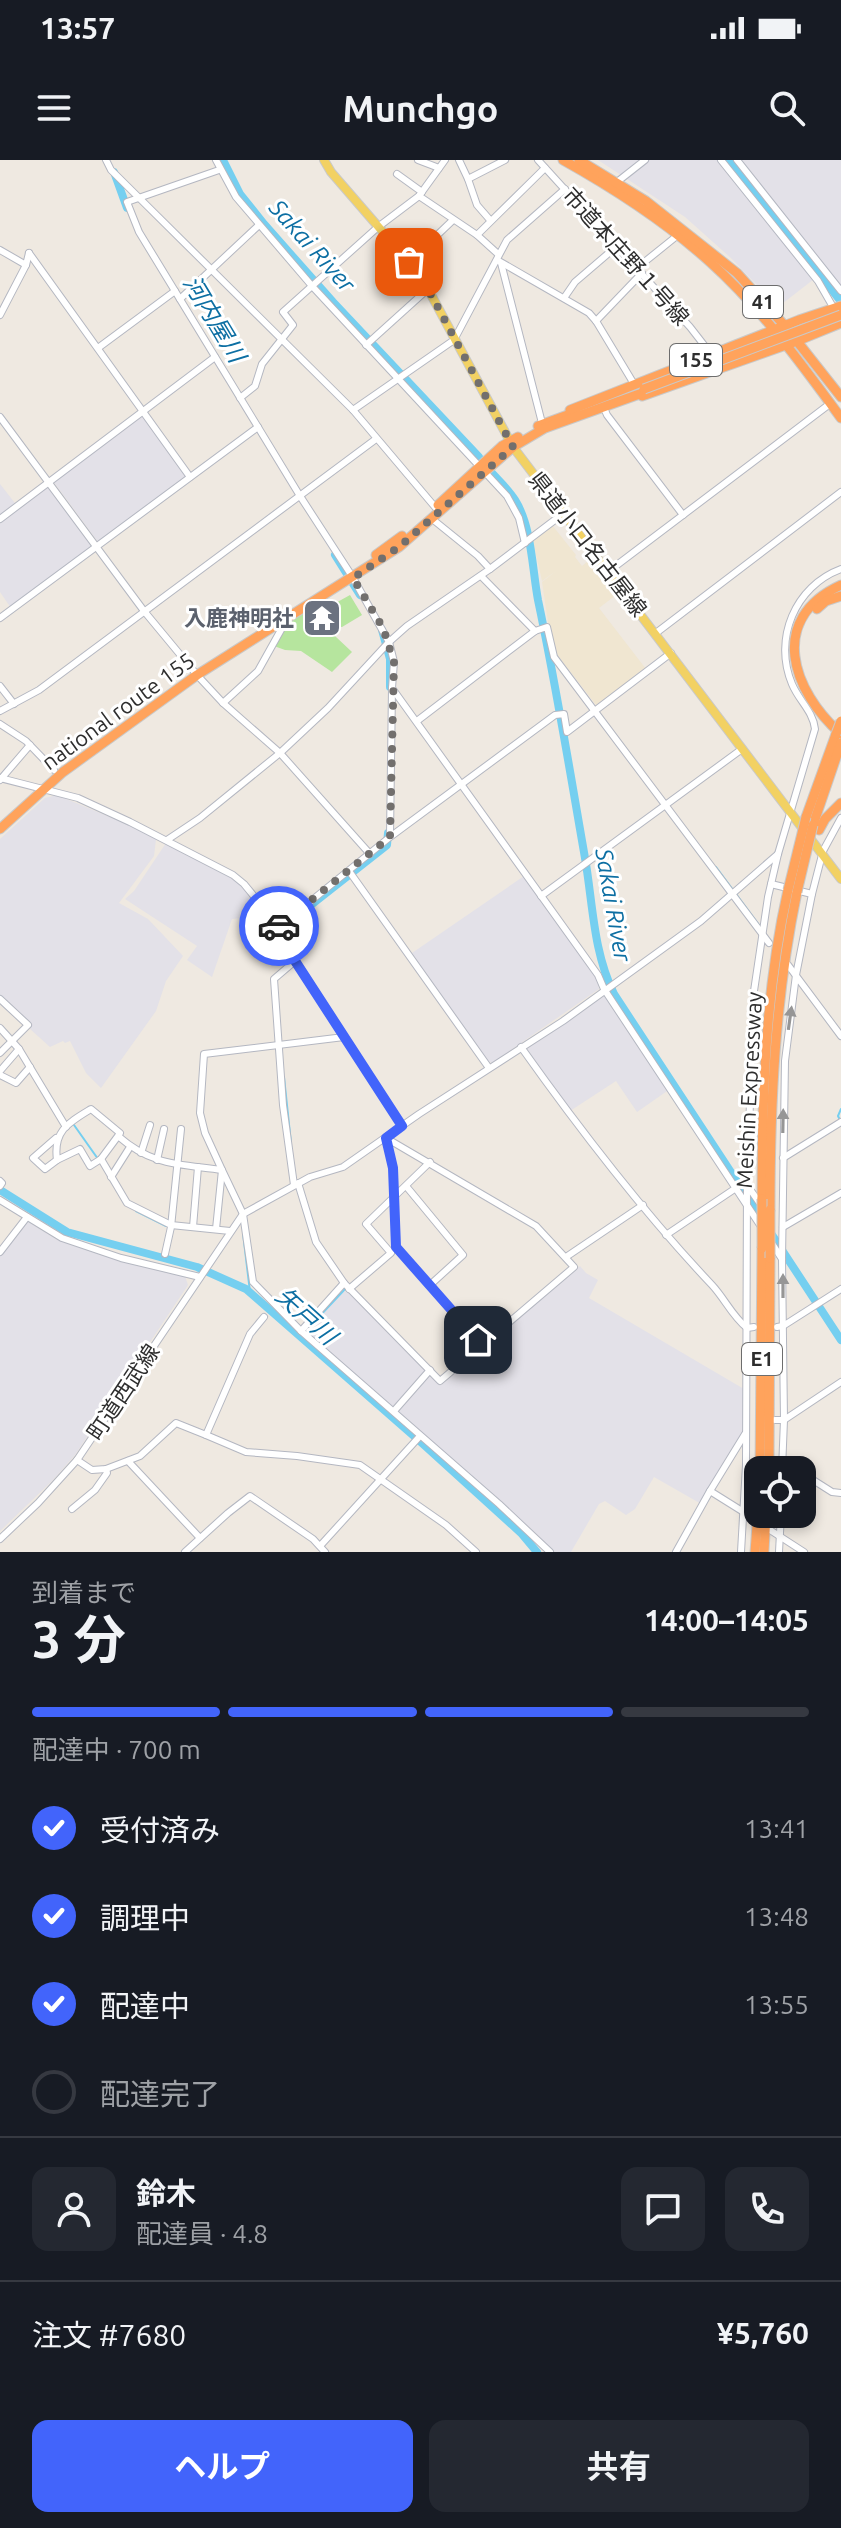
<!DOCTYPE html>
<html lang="ja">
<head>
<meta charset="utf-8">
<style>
  :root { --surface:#171b24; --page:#242831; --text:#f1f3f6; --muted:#9ea1a6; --line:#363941; --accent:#4264fb }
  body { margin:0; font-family:Ubuntu,"Noto Sans JP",sans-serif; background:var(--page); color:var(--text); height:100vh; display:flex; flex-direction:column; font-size:30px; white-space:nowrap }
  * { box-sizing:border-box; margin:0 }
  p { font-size:26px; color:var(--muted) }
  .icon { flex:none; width:44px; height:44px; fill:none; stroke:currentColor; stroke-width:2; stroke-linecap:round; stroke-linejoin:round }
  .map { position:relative; height:1392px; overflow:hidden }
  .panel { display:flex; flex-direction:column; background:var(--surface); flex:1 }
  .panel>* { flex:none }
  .controls { position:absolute; left:744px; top:1296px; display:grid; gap:16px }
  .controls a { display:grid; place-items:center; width:72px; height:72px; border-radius:16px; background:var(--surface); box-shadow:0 4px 12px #0003; font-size:40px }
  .pin { position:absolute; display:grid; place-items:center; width:68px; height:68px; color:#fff; margin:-34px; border-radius:16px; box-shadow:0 4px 12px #0006 }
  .courier { position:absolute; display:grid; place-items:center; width:80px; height:80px; margin:-40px; border:6px solid #4264fb; border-radius:50%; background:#fff; color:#222; box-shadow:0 2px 10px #0007 }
  .overview em { font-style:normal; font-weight:700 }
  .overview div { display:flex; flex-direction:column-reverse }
  .overview { display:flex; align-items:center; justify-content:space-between; height:136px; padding:0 32px }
  h1 { font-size:52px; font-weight:700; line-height:60px }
  .bar { display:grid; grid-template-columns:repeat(4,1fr); gap:12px 8px; align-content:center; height:96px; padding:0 32px }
  .bar i { height:10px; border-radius:6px; background:var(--line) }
  .bar .selected { background:var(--accent) }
  .bar p { grid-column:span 4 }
  .line { display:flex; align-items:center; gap:20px; padding:0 32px; border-top:2px solid var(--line) }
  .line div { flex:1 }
  .round { display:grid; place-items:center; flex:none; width:84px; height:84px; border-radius:16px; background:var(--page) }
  ol { padding:0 32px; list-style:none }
  li { display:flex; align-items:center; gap:24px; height:88px }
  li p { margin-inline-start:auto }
  li .icon { padding:8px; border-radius:50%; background:var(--accent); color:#fff; stroke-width:4 }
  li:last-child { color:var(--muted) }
  li i { width:44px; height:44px; border:4px solid var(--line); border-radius:50% }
  .button { display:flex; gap:16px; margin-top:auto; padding:16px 32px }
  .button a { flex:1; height:92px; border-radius:16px; background:var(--accent); color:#fff; font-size:32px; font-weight:700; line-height:92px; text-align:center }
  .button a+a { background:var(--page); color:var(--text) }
  .status { display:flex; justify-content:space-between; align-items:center; height:56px; padding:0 40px; background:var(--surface); direction:ltr }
  .status svg { height:22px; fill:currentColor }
  header { display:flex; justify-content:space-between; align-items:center; height:104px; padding:0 32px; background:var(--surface); font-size:36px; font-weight:700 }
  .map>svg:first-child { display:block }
</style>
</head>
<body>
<div class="status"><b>13:57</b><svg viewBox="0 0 49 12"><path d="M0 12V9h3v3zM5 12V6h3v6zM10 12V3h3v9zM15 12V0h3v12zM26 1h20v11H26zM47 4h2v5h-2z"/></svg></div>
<header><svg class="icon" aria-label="menu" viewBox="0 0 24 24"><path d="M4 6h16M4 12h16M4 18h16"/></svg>Munchgo<svg class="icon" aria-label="search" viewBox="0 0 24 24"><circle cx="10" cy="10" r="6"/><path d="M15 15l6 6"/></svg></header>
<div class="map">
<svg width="841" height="1392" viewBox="0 0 841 1392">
  <rect width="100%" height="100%" fill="#efe9e1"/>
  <!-- industrial -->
  <g fill="#e3e1e8">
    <polygon points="598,0 841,0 841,127 827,109 778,147 732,99 685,57"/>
    <polygon points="144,254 188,315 98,382 53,321"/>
    <polygon points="0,324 18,347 48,325 94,387 11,448 0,432"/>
    <polygon points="57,635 129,665 156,679 154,696 119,743 148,759 183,796 166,821 156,851 101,928 86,913 70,881 65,883 63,881 50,887 29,868 32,864 0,836 0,679 45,638"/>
    <polygon points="166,683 234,718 243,725 262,756 232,759 212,817 187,800 197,786 125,739 134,731"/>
    <polygon points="524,716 598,818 599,829 492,903 484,899 412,793"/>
    <polygon points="607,834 670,929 637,952 616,921 570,951 526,888"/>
    <polygon points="26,1062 29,1062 56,1079 133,1104 185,1116 188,1125 75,1295 53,1320 0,1371 0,1096"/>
    <polygon points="580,1106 586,1113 598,1120 589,1138 744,1229 744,1273 703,1345 654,1317 635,1349 626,1355 605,1341 599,1344 571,1392 555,1392 397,1251 429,1215 441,1225"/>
    <polygon points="341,1131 349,1132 426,1207 426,1212 394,1249 305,1172"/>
  </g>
  <!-- education -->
  <polygon fill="#f0e6d1" points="552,365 576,395 575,397 582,406 593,397 620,432 599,448 646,509 596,545 556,493 548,462 542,422 556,411 542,421 533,381"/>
  <!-- green -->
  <g fill="#b6e59e">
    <polygon points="350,435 362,455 342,467 331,466 333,459 318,440 325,436 332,445"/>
    <polygon points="315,442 319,448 311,455 316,467 335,476 352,492 332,512 301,491 285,490 274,486 278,476 275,466"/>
  </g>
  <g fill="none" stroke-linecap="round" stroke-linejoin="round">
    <!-- stream -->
    <g stroke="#75cff0" stroke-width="2">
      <polyline points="716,707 759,765"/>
      <polyline points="284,917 291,983"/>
      <polyline points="839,958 838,956 841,949"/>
      <polyline points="74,965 98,999"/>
      <polyline points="136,1051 166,1066"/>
      <polyline points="243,1073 250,1132"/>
      <polyline points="300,1177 346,1128"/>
    </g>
    <!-- river -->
    <g stroke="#75cff0" stroke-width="8">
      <polyline points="223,0 240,34 264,64 333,142 479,297"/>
      <polyline points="730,0 839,139"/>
      <polyline points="114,12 127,48"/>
      <path d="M491 312C499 321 508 329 515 340 532 367 532 408 538 440 556 525 570 612 585 698 593 744 593 791 614 834L841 1180"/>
      <polyline points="335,395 360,435"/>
      <polyline points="382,470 390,499 390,527"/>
      <polyline points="307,748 387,685 388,673"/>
      <polyline points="0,1030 67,1072 197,1107 246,1129 423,1284 521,1373 537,1392"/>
    </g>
    <!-- minor casing -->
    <g stroke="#b4b7c1" stroke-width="8">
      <g id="minor">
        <polyline points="106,0 111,10 353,250 435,347"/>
        <polyline points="216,0 236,37 312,126 507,336 519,358 525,383"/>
        <polyline points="418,0 439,8"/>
        <polyline points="459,0 468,19 477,45 490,60"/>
        <polyline points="538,0 690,167 711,194"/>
        <polyline points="721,0 818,121 833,147"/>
        <polyline points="737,0 841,131"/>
        <polyline points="219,10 127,42 139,72 300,336 350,413"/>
        <polyline points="397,14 422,32"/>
        <polyline points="468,19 505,0"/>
        <polyline points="617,22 645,0"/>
        <polyline points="419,36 477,75 498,94"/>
        <polyline points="477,75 545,8"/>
        <polyline points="0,90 26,105"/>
        <polyline points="29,93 190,317"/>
        <polyline points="497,100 589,153 596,161 634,224"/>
        <polyline points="409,102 453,60"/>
        <polyline points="501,103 542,263"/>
        <polyline points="637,108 678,75"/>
        <polyline points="564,138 575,122 617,86"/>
        <polyline points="180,139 259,65"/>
        <polyline points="0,155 26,105 29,93"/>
        <polyline points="596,161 642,113"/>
        <polyline points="366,185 428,129"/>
        <polyline points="98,188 175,131"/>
        <polyline points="240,238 255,226 262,204 293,165 283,152 378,67 419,36 445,0"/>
        <polyline points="604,248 607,255 683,355"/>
        <polyline points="353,250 454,180 507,80 565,29"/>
        <polyline points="0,257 144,451 197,515 223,543 280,593 370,694"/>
        <polyline points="431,358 478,396 490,409"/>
        <polyline points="0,359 215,197"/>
        <polyline points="609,411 831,243"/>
        <polyline points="481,416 535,471"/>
        <polyline points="353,418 389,482 394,502 392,528 598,815 604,829 760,1065"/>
        <polyline points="0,458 258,267"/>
        <polyline points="656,473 841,332"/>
        <polyline points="0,526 14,544"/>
        <polyline points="223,543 258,511 282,468 279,461"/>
        <polyline points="0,551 39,530 376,279"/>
        <polyline points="417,561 535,471 547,467 554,497 769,783"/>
        <polyline points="0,564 26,581 54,610"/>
        <polyline points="0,618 78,638 130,662 233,715 244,724 253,735 402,966"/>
        <polyline points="0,620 30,585"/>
        <polyline points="390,676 392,528"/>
        <polyline points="167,680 200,658 280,593 328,548 389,482 407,466 490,409 564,353"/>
        <polyline points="349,711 489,908"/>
        <polyline points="771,724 812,734"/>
        <polyline points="541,736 742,589"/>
        <polyline points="275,770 390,677 555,555 564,554 567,572 671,493"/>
        <polyline points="788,805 841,876"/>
        <polyline points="0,839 28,865 0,893"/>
        <polyline points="0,868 19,889 66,967"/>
        <path d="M521 887C580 970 642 1051 712 1125 725 1139 732 1156 747 1168L754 1167"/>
        <polyline points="0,911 19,889"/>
        <polyline points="0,915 16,923 30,907"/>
        <path d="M118 976 101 999 90 1006 80 989 57 1000C53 971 68 963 91 949L120 973 118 976C152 1006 179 1004 222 1010L243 1054 253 1122 301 1171 499 1344 550 1392"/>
        <polyline points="56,978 33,998 45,1009 57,1000"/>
        <polyline points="386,978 393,1008 396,1087 483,1185"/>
        <polyline points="141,993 150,965"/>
        <polyline points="783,998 841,962"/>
        <polyline points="101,999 127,1043 171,1065 230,1071"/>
        <polyline points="157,1000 164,969"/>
        <polyline points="111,1017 130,987"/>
        <polyline points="0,1021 2,1023 0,1026"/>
        <polyline points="298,1023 316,1082 344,1123 440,1221 574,1107 536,1066 386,978"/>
        <polyline points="294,1025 283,945 274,819 295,801"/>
        <polyline points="747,1025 761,1045"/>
        <polyline points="406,1026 463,1095 430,1125"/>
        <polyline points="0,1040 62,1078 121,1098 200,1117"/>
        <polyline points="193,1067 198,1007"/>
        <polyline points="783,1067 841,1033"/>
        <polyline points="216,1069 222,1010 205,973 200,953 204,894 344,877"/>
        <polyline points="666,1075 736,1028"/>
        <polyline points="771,1082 782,1099"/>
        <polyline points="0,1092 27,1057"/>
        <polyline points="165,1094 171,1067 181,969"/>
        <polyline points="566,1097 643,1045"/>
        <polyline points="349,1129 391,1093 366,1064 430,1002"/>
        <polyline points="777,1167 783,1166 841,1129"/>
        <polyline points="301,1171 344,1123"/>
        <polyline points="394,1251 430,1210"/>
        <polyline points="775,1260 784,1260 841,1222"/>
        <polyline points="206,1275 246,1292 297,1296 360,1305 446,1365 476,1392"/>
        <polyline points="77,1300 92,1310 106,1309 140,1296 176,1263 206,1275 250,1174 264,1157"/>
        <polyline points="128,1301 200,1378"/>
        <polyline points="782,1304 795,1310"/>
        <polyline points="782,1310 784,1260 782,1099 785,901 796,815 812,734 823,691 841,658"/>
        <polyline points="802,1313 832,1332 841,1333"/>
        <polyline points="710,1331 750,1356"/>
        <polyline points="72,1349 95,1330 107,1313 106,1309"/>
        <polyline points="770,1370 804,1392"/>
        <polyline points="0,1379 38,1343 77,1300 243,1054 310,1017 343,1007 419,954 563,861 701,761 778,694"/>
        <polyline points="320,1386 420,1276"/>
        <polyline points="185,1392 228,1353 250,1336 313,1379 325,1392"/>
        <polyline points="676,1392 710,1331 745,1274"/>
        <path d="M741 1392 746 1305 747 1025 754 831 768 737 778 694 815 569C813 551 799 541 792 524 773 479 795 426 841 409"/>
        <polyline points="779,1392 781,1354"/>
      </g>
    </g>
    <!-- major casing -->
    <g stroke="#c9c9c9" stroke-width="10">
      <polyline id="major" points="324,0 331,12 414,108 428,129 513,287 841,719"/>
    </g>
    <!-- highway casing -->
    <g stroke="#c9c9c9" stroke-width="11">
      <g id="highway">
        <path d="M563 0C615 29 665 61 710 102 760 147 801 203 841 258"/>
        <polyline points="579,0 646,41 737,113 785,166 841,237"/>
        <polyline points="642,236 797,181 841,163"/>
        <polyline points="570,250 799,160 841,146"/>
        <polyline points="538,266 576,252"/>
        <polyline points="438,345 502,286 518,277"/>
        <polyline points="376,395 402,376"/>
        <path d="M841 425C767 459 792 531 841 574"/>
        <polyline points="817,449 826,441 841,436"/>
        <polyline points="806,657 836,574"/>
        <polyline points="813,665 841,583"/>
        <polyline points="0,669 63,612 197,515 399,387 513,287 545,268 645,232"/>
        <polyline points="819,670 825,659 841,643"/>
        <path d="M762 1039C762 936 765 831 788 730"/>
        <path d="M770 1050C770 943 775 837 797 732"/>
        <polyline points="760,1310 762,1088"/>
        <polyline points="769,1310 770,1098"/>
        <polyline points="755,1392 758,1352"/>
        <polyline points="764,1392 766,1354"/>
      </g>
    </g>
    <!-- minor -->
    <use href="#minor" stroke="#fff" stroke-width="6"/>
    <!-- major -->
    <use href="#major" stroke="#f2d163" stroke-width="8"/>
    <!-- highway -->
    <use href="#highway" stroke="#ffa35c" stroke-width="9"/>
    <!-- highway-bridge casing -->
    <g stroke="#c9c9c9" stroke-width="11" stroke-linecap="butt">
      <g id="highway-bridge">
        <polyline points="644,229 841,155"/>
        <polyline points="836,574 841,561"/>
        <polyline points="788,730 806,657"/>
        <polyline points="797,732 813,665"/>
        <polyline points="762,1039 762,1088"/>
        <polyline points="770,1050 770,1098"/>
      </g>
    </g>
    <!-- highway-bridge -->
    <use href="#highway-bridge" stroke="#ffa35c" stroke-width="9"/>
  </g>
  <!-- one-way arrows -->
  <defs><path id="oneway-solid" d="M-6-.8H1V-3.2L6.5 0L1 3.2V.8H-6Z" transform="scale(2)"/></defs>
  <g fill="#969696">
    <use href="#oneway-solid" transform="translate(790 858) rotate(-82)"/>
    <use href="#oneway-solid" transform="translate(783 961) rotate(-89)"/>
    <use href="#oneway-solid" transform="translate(783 1126) rotate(-90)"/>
  </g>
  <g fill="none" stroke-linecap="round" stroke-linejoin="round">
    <!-- done -->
    <polyline stroke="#726f6d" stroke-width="8" stroke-dasharray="0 14.4" points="279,766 390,677 394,502 383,468 353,418 399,387 513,287 428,129 409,102"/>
    <!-- route -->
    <polyline stroke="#4264fb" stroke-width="10" points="279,766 275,770 402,966 386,978 393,1008 396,1087 478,1180"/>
  </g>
  <!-- icons -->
  <defs>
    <g id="temple-square" transform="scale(2)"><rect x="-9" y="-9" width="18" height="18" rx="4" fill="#6b7280" stroke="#fff"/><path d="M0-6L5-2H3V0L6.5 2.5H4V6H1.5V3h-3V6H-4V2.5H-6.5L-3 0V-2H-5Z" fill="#fff"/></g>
  </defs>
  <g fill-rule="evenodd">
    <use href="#temple-square" x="322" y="458"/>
  </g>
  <g text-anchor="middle" stroke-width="6" stroke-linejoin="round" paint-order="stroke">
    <!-- shield labels -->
    <g fill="#fff" stroke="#6d6d6d" stroke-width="2">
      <rect x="743" y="126" width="40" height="32" rx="6"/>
      <rect x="670" y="184" width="52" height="32" rx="6"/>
      <rect x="742" y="1183" width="40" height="32" rx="6"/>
    </g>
    <g font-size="20" font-weight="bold" fill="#2e2e2e">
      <text x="763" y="149">41</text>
      <text x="696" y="207">155</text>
      <text x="762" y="1206">E1</text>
    </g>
    <!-- street labels -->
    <g font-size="22" fill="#2e2e2e" stroke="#fff">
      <text transform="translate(626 96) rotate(48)" y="8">市道本庄野１号線</text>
      <text transform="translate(588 384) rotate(52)" y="8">県道小口名古屋線</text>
      <text transform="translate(118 551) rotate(-36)" y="8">national route 155</text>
      <text transform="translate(749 930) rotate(-87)" y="8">Meishin Expressway</text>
      <text transform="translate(123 1232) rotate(-56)" y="8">町道西武線</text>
    </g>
    <!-- worship labels -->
    <g font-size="22" font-weight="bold" fill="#5b616d" stroke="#fff" text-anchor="end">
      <text x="294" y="466">入鹿神明社</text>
    </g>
    <!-- water labels -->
    <g font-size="24" font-style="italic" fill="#0d6fa3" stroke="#fff">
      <text transform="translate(312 86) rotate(48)" y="8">Sakai River</text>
      <text transform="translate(214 159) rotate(59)" y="8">河内屋川</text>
      <text transform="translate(613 745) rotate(80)" y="8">Sakai River</text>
      <text transform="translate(306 1156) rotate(42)" y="8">矢戸川</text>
    </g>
  </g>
</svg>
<div class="controls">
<a><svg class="icon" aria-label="locate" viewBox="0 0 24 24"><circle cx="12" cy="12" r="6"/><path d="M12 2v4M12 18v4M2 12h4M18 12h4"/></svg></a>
</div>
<div class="pin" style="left:409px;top:102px;background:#ea580c"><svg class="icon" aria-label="bag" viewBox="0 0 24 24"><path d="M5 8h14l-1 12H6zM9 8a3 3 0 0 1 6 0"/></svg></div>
<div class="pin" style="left:478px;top:1180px;background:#1f2937"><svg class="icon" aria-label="home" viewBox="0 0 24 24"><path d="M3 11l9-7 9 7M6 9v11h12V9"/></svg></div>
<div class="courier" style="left:279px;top:766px"><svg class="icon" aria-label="car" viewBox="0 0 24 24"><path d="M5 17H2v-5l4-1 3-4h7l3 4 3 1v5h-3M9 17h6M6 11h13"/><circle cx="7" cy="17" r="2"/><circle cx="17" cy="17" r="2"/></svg></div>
</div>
<section class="panel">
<div class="overview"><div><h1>3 分</h1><p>到着まで</p></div><em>14:00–14:05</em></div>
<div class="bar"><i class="selected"></i><i class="selected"></i><i class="selected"></i><i></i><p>配達中 · 700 m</p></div>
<ol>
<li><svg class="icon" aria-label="check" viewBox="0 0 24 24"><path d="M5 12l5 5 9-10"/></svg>受付済み<p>13:41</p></li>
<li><svg class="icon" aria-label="check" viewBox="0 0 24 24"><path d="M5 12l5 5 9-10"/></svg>調理中<p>13:48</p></li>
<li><svg class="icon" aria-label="check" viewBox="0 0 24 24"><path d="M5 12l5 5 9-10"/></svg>配達中<p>13:55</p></li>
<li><i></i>配達完了</li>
</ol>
<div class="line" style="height:144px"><a class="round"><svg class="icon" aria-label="person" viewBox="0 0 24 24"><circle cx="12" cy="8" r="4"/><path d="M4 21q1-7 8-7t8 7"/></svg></a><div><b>鈴木</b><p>配達員 · 4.8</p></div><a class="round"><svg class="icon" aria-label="chat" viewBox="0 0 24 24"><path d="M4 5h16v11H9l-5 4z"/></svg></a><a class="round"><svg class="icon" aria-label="phone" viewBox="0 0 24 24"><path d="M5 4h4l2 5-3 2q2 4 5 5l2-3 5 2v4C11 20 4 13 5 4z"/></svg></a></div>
<div class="line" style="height:104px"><div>注文 #7680</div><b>¥5,760</b></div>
<div class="button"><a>ヘルプ</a><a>共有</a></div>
</section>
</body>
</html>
